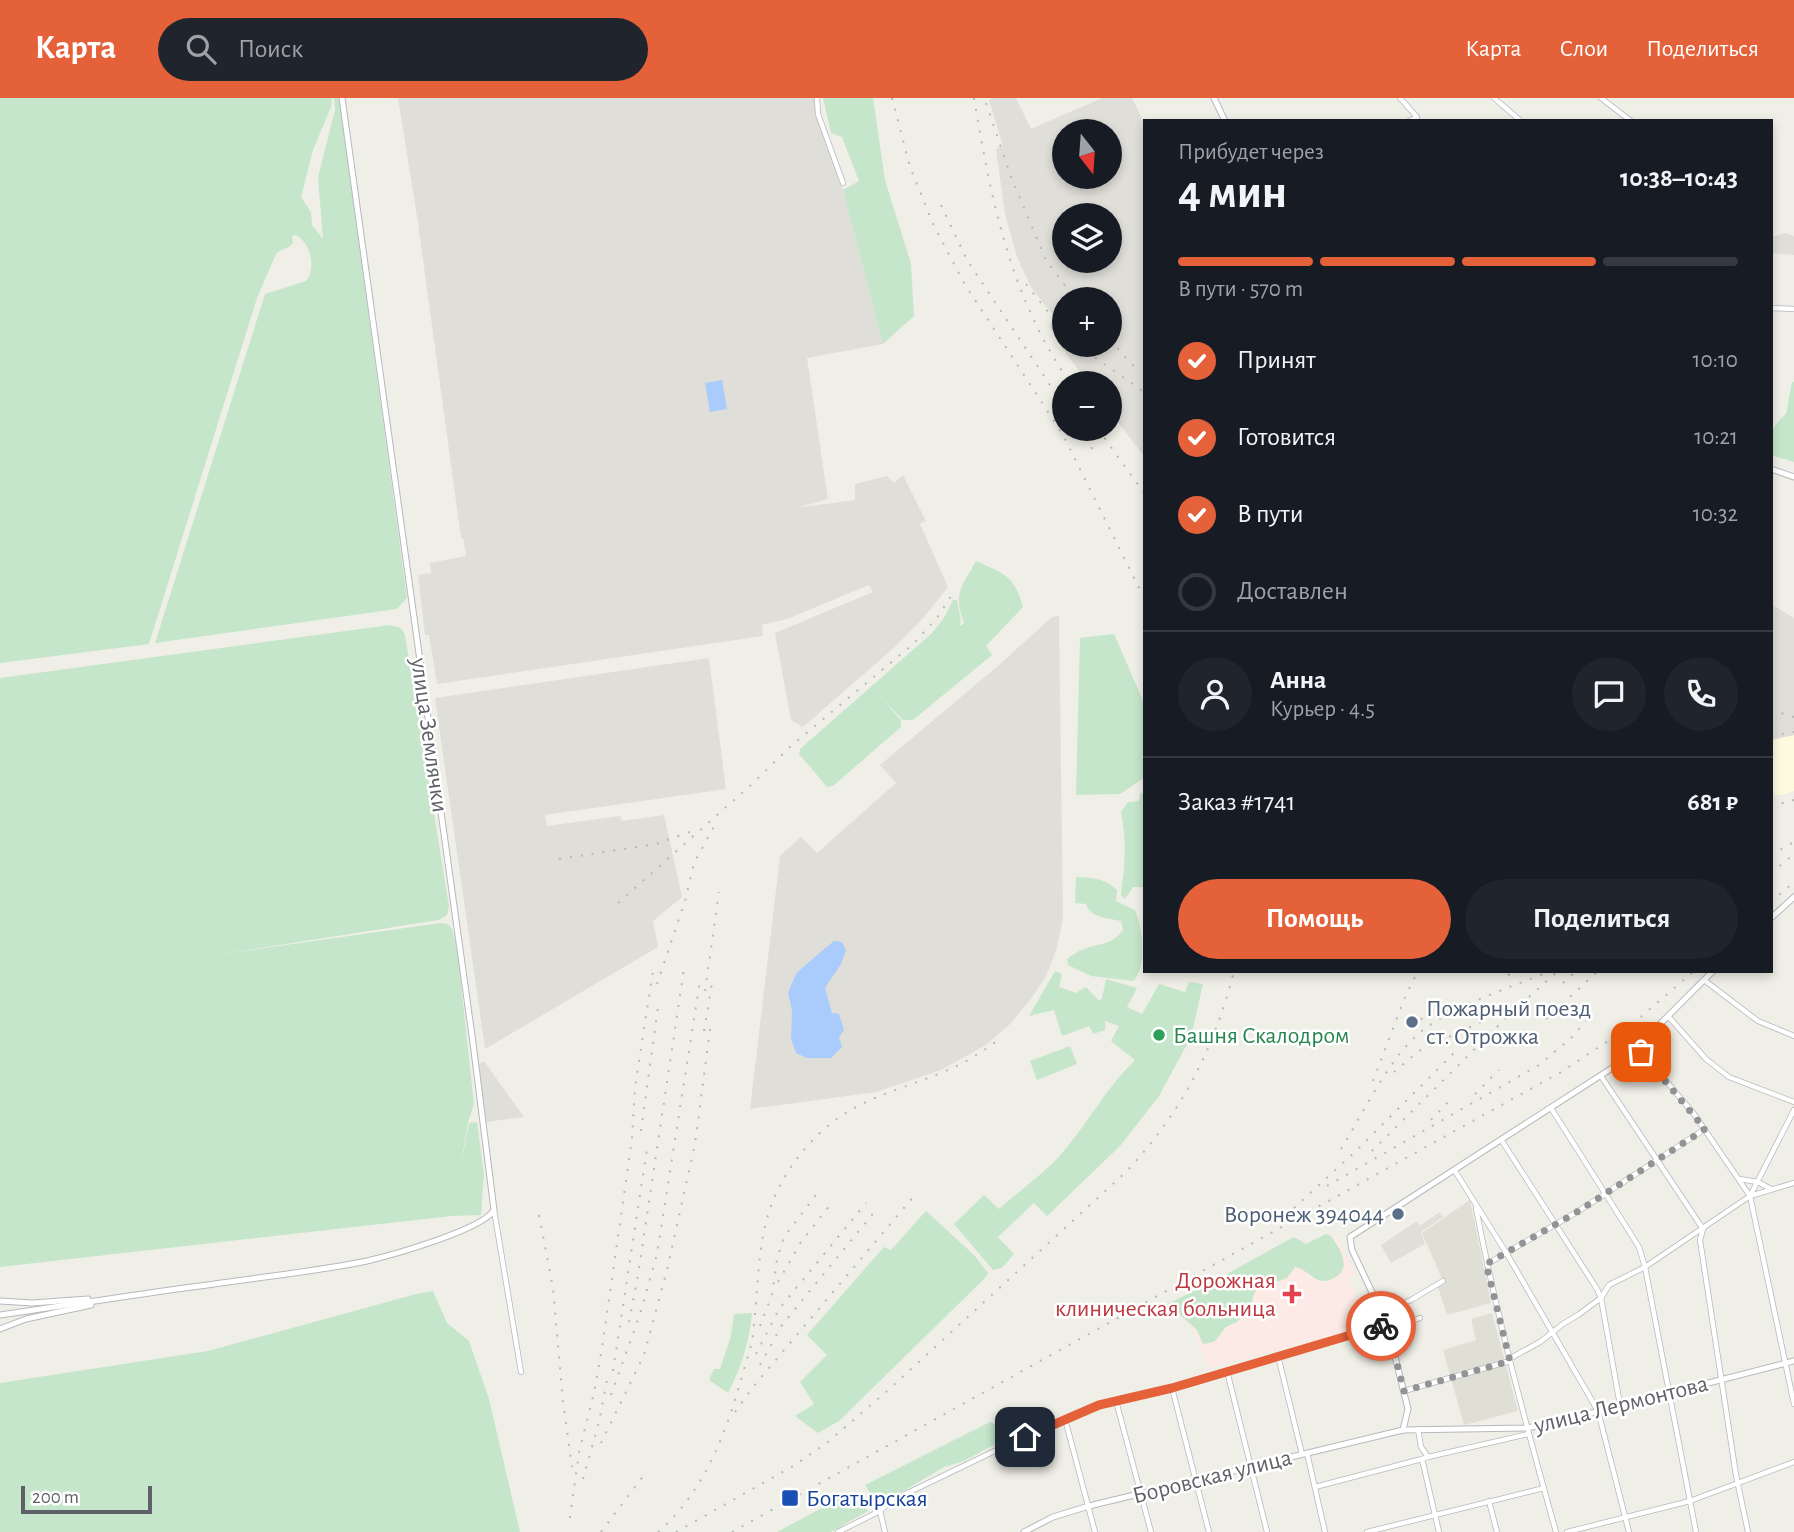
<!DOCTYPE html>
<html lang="ru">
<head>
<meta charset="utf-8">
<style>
  :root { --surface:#171b24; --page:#20242c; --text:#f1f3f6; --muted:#9ea1a6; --line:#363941; --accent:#e46139 }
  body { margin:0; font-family:"Alegreya Sans",sans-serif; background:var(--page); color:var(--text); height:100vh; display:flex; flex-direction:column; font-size:26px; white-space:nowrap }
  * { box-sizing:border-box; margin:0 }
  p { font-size:23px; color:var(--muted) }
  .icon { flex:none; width:38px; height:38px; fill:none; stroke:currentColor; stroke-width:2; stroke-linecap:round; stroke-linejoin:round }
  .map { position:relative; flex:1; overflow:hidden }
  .drawer { position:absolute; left:1143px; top:21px; width:630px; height:854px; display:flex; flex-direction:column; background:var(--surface); border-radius:0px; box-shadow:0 4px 10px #0003 }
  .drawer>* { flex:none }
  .needle { width:46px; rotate:163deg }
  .controls { position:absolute; left:1052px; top:21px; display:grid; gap:14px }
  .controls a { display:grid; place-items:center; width:70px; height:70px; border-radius:50%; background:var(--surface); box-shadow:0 4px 10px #0003; font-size:35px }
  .scale { position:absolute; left:21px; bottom:18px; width:131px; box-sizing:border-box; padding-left:7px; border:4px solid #5e6167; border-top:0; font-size:19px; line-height:24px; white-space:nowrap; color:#5e6167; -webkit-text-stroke:5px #fff; paint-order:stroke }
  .pin { position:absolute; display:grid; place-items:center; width:60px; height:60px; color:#fff; margin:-30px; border-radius:14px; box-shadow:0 4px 10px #0006 }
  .courier { position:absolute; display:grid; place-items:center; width:70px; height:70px; margin:-35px; border:5px solid #e46139; border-radius:50%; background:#fff; color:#222; box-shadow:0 2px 9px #0007 }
  .summary em { font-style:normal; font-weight:600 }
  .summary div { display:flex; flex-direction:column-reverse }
  .summary { display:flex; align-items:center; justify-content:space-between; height:119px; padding:0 35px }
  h1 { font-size:46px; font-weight:600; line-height:52px }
  .bar { display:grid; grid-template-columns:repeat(4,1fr); gap:10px 7px; align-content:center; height:84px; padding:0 35px }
  .bar i { height:9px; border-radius:5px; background:var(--line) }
  .bar .active { background:var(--accent) }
  .bar p { grid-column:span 4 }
  .line { display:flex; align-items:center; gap:18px; padding:0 35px; border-top:2px solid var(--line) }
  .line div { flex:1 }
  .round { display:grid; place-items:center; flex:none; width:74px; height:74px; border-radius:37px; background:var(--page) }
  ol { padding:0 35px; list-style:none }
  li { display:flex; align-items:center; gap:21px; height:77px }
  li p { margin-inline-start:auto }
  li .icon { padding:7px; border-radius:50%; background:var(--accent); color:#fff; stroke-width:4 }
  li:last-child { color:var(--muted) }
  li i { width:38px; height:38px; border:4px solid var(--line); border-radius:50% }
  .primary-button { display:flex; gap:14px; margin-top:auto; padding:14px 35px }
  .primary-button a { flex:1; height:80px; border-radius:42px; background:var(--accent); color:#fff; font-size:28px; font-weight:600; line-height:80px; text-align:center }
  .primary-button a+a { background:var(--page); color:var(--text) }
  header { display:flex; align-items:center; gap:42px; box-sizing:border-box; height:98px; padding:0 35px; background:var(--accent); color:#fff }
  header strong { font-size:33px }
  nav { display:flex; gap:38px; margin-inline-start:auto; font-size:24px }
  .search { width:490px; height:63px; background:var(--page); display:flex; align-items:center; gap:18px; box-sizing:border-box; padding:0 24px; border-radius:38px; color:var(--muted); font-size:26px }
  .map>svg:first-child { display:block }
</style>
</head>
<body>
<header>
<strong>Карта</strong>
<div class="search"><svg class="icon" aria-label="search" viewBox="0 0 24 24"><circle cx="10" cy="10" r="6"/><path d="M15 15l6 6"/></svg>Поиск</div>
<nav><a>Карта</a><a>Слои</a><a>Поделиться</a></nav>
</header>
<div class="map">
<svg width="1794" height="1434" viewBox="0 0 1794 1434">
  <rect width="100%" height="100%" fill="#f0efe7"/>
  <!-- commercial -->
  <polygon fill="#fdfbdf" points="1794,637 1794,693 1782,697 1771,697 1771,642"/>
  <!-- industrial -->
  <g fill="#dfded9" fill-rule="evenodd">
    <polygon points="398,0 817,0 817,12 843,92 883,246 807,260 828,401 795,410 855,402 855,386 887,378 894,385 903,377 926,423 920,426 948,489 925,518 896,548 803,629 791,622 775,535 873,494 869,487 787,521 762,527 763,538 437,586 429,537 425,537 418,477 431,475 430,465 466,458 463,440 461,440 418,125"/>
    <path d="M993 0H1016L1031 31 1102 0H1132L1144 24V358L1110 314V285H1088L1062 250 1049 227 1057 222 1031 189 1017 159 1005 116 996 51 1003 48 989 2ZM1064 33H1110V79H1064ZM1064 117H1110V163H1064ZM1064 201H1110V247H1064Z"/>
    <polygon points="1785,135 1794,138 1794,157 1771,155 1771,139"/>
    <polygon points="1771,506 1794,520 1794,637 1771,642"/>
    <polygon points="1059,518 1063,820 1057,850 1046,878 1031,901 1010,926 986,947 941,972 876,994 750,1011 780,758 801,739 817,755 896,685 880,667 999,567 1052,519"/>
    <polygon points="709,560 726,691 545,717 547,728 620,718 622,723 664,717 682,799 653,823 658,849 485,951 435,600"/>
    <polygon points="484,963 524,1019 486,1024 478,967"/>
    <polygon points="1440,1114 1443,1119 1421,1134 1425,1146 1391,1165 1381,1147 1417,1123 1420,1128"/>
  </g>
  <!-- education -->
  <g fill="#e0dfd5">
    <polygon points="1470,1102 1491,1205 1447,1217 1438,1189 1444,1185 1422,1135"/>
    <polygon points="1492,1215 1518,1313 1464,1327 1443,1252 1476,1242 1471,1221"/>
  </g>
  <!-- medical -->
  <polygon fill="#fbeae5" points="1333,1135 1356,1175 1347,1180 1370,1223 1348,1234 1209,1270 1188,1219"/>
  <!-- green -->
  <g fill="#c5e6ca">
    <path d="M0 0H332L331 9 313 52 301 99 311 114 312 127 323 141 318 79 335 12 334 0H339L407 500 397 511 155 545 265 196 306 183C317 171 310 144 296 137L292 138 293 145C288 152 281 150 276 156L257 200 149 546 0 565Z"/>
    <polygon points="823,0 873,0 885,82 911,166 914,218 883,246 843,92 859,83 842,39 831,35"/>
    <path d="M1792 284H1794V364L1771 357C1771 337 1770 329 1786 316Z"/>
    <path d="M976 463C1004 476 1014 477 1023 509L986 548 992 557 913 622H903L880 598 901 622V629L833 688 827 689 799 656 800 651 931 536 944 520 953 502H957L961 523 959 529 964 525C953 495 961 490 976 463Z"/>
    <polygon points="390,527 401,530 405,537 449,808 447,817 439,822 209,858 440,825 448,826 452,831 457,850 474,1006 468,1025 459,1077 469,1025 477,1024 484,1077 481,1117 452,1118 0,1169 0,580"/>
    <polygon points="1114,536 1144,605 1144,680 1120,696 1076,697 1080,540"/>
    <path d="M1140 695H1144V789H1133L1125 801 1121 797C1125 765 1127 747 1121 714L1128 704 1139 703Z"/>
    <path d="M1076 779C1093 780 1104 780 1117 792L1116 803 1135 812C1143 830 1147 867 1134 883L1091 878 1068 867 1067 861C1071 858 1076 854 1082 852 1099 844 1110 849 1123 832L1121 823C1108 820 1090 820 1086 806L1075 805Z"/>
    <path d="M1055 873 1062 876 1059 889 1076 895 1086 889 1099 903 1102 900 1106 881 1137 890 1127 909 1142 916 1159 886 1185 894 1189 884 1203 886 1191 939 1159 998 1120 1048 1047 1118 1034 1105 998 1139 1014 1156 1002 1170 993 1172 954 1126 984 1097 999 1111C1016 1096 1036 1081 1053 1065 1084 1033 1103 993 1135 962L1111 943 1119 928 1105 923V932L1093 936 1089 928 1062 938 1054 912 1029 918Z"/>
    <polygon points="1070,948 1077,966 1037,982 1030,963"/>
    <polygon points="926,1113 974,1157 988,1175 985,1180 839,1323 818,1335 795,1318 814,1306 800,1284 827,1257 807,1237 884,1149 891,1152"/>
    <path d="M1326 1136 1331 1138C1340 1151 1353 1170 1334 1180 1329 1183 1323 1184 1318 1182 1310 1178 1303 1170 1295 1169L1287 1180 1256 1191 1249 1212 1237 1224 1226 1229 1214 1244 1203 1246 1197 1232 1178 1215 1162 1218 1158 1214 1165 1207 1209 1186 1290 1141 1294 1139 1306 1146Z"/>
    <polygon points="433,1193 447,1225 469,1243 489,1301 520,1434 0,1434 0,1285 208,1253 416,1196"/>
    <path d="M752 1215C750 1241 741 1271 728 1295L709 1282 714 1271H720L731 1238 734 1216Z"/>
    <polygon points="990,1324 996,1326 1001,1341 997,1345 964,1363 944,1369 878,1408 865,1387"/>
    <polygon points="848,1396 857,1398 868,1413 831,1434 777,1434"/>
  </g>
  <!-- water -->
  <g fill="#aaccfc">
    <polygon points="722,282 727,311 710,314 705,285"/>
    <polygon points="834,843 842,844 846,852 841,866 825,890 832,915 839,916 844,932 839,939 842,949 831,960 807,960 796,955 791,941 792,912 788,895 796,876 803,869"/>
  </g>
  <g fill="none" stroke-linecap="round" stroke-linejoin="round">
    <!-- minor casing -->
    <g stroke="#b7b8bd" stroke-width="6">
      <g id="minor">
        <polyline points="817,0 818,16 843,85"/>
        <polyline points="1400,0 1417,19 1409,23"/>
        <polyline points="1494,0 1521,23"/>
        <polyline points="1601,0 1631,23"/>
        <polyline points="1771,210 1794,211"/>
        <polyline points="1704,882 1758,923 1794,938"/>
        <polyline points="1668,918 1706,961 1729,979 1794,1004"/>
        <polyline points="1638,950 1694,1016 1750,1098 1794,1306"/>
        <polyline points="1601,978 1703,1131 1700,1142 1736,1377 1748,1434"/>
        <polyline points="1551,1010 1639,1149 1645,1169 1696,1434"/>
        <polyline points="1502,1043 1597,1191 1601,1200 1620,1307"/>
        <polyline points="1455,1073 1507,1156 1598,1313 1629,1434"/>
        <polyline points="1739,1081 1758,1084 1771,1091"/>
        <polyline points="1750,1098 1794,1012"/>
        <path d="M1476 1110C1497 1220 1526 1327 1556 1434"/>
        <polyline points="494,1112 521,1274"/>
        <polyline points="1487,1166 1577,1114 1705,1031"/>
        <polyline points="1382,1214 1411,1202 1443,1183"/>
        <polyline points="1278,1258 1302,1356"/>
        <polyline points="1509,1261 1540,1244 1563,1226 1578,1217 1601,1200 1609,1187 1645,1169 1750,1098 1794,1085"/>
        <polyline points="1227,1273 1267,1434"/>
        <polyline points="1172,1290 1209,1434"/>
        <polyline points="1404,1293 1510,1263"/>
        <polyline points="1116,1303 1151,1434"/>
        <polyline points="1065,1321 1095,1434"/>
        <polyline points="1418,1331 1421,1349 1428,1359 1422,1361 1439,1434"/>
        <polyline points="1307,1355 1325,1434"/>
        <polyline points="1428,1359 1528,1336"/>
        <polyline points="1315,1389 1422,1361"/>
        <polyline points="1489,1403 1497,1434"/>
        <polyline points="880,1413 885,1434"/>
        <polyline points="838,1434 880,1413 891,1403 1005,1348 1099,1307 1172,1290 1387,1226 1395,1229 1420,1220"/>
        <polyline points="1367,1434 1544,1390"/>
        <polyline points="1567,1434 1690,1403 1794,1364"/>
      </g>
    </g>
    <!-- tertiary casing -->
    <g stroke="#b7b8bd" stroke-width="7">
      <g id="tertiary">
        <polyline points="1771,820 1794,799"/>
        <polyline points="0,1203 32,1205 88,1201"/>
        <path d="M0 1217C74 1206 147 1195 221 1185 269 1178 319 1173 367 1163 392 1157 482 1132 494 1112L473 945 342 0"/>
        <polyline points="0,1231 26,1221 91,1207"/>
        <polyline points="1403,1332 1408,1311 1387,1226 1352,1152 1350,1139 1623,963 1713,873"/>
        <polyline points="1024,1434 1053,1419 1089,1408 1403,1332 1526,1330 1549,1326 1794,1263"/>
      </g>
    </g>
    <!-- secondary casing -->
    <g stroke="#b8bac0" stroke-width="7">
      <g id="secondary">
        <polyline points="1214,0 1225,23"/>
        <polyline points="1771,371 1794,379"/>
      </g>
    </g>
    <!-- minor -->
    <use href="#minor" stroke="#fff" stroke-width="4.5"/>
    <!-- tertiary -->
    <use href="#tertiary" stroke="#fff" stroke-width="5"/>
    <!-- secondary -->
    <use href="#secondary" stroke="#fff" stroke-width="5"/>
    <!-- rail -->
    <g stroke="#b7b8b8" stroke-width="2" stroke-dasharray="2 9" stroke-linecap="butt">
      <polyline points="892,0 910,69 934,128 964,185 1063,337 1144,500"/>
      <path d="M974 0C991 102 1010 198 1070 285"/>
      <polyline points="986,5 1011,79 1046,162 1075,201"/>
      <polyline points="941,107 967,162 1064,308"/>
      <polyline points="1026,186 1064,234"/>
      <polyline points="1110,242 1137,272"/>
      <polyline points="1077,247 1144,294"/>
      <polyline points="1079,331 1093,352"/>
      <polyline points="1098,331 1144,395"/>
      <polyline points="1771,612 1794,619"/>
      <polyline points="1771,638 1794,634"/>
      <polyline points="1771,708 1794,702"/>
      <polyline points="1771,757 1794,744"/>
      <polyline points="559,761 656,746 692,733"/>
      <polyline points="1771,775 1794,756"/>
      <polyline points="1771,804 1794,784"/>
      <polyline points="618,805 751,687 791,648 912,547 937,520 953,495"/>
      <polyline points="1508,877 1516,873"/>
      <polyline points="1563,885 1576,873"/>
      <polyline points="657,886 685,803 694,765 717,723"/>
      <polyline points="705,893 719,794"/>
      <polyline points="1546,921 1598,873"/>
      <polyline points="1412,928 1444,904"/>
      <polyline points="704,933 712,885"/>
      <polyline points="1394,974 1419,953 1483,923"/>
      <polyline points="1373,983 1405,899 1418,873"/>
      <polyline points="1475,996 1499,972"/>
      <polyline points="1431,1022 1454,998"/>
      <polyline points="641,1033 659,902"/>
      <path d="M1341 1051C1362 1017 1387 965 1415 939 1445 910 1510 890 1550 873"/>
      <polyline points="1372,1053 1513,913 1558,873"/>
      <polyline points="1327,1088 1539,967 1571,940 1586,923"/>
      <polyline points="1294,1110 1355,1054 1454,955"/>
      <polyline points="539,1117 553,1190 563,1304 572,1369"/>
      <polyline points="778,1184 801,1144 830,1107"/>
      <polyline points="629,1224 638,1177 684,871"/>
      <polyline points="760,1228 772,1197 777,1161 784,1139 819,1093"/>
      <polyline points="756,1256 779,1211 866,1105"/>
      <polyline points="760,1267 782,1227 876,1112"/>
      <polyline points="613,1273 647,1051"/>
      <polyline points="611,1297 640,1216 657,1156 700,883"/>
      <polyline points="735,1314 753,1289 914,1098"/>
      <polyline points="601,1345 644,1257 667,1172 695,1046 711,924"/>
      <polyline points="583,1381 599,1324 607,1282"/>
      <polyline points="570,1420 579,1354 594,1295 602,1250 632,1041 635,989 653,873"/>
      <polyline points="601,1434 647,1373"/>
      <path d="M658 1434C703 1395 725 1338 741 1282 745 1266 751 1252 753 1236 762 1160 753 1109 809 1046 850 1001 891 996 943 974 963 966 981 955 998 942"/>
      <path d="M676 1434 795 1367 828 1344 886 1294 1126 1074C1181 1015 1214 952 1234 873"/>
      <polyline points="732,1434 1561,974 1628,930 1694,873"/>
    </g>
  </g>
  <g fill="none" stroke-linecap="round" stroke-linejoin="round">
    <!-- done -->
    <polyline stroke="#919394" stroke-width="7" stroke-dasharray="0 12.6" points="1381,1228 1387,1226 1404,1293 1510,1263 1486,1166 1577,1114 1705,1031 1641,954"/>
    <!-- route -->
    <polyline stroke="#e46139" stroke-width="9" points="1025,1339 1099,1307 1172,1290 1381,1228"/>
  </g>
  <!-- markers -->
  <g fill="#5c6f8a" stroke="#fff" stroke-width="2.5">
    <circle cx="1412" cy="924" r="7"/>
    <circle cx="1398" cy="1116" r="7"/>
  </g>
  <circle fill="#2e9e5b" stroke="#fff" stroke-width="2.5" cx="1159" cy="937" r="7"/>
  <path fill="#e0444e" stroke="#fff" stroke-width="2.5" d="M1288.5 1185.5h7v7h7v7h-7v7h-7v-7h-7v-7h7z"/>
  <rect fill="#1a4fb4" stroke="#fff" stroke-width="2.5" x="781" y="1391" width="18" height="18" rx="3.5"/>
  <g text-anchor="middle" stroke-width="5" stroke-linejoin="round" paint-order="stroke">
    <!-- street labels -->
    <g font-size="24" fill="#5e6167" stroke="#fff">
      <text transform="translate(430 637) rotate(82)" y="8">улица Землячки</text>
      <text transform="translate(1621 1306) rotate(-14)" y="8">улица Лермонтова</text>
      <text transform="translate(1212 1378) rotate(-14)" y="8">Боровская улица</text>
    </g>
    <!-- service labels -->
    <g font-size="24" fill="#4e5e75" stroke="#fff" text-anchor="start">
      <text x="1426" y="918">Пожарный поезд<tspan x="1426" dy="28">ст. Отрожка</tspan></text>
      <text x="1384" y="1124" text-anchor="end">Воронеж 394044</text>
    </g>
    <!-- leisure labels -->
    <g font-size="24" fill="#27864d" stroke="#fff" text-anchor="start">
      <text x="1173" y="945">Башня Скалодром</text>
    </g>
    <!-- health labels -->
    <g font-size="24" fill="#be3a42" stroke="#fff" text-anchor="end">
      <text x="1276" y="1190">Дорожная<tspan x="1276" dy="28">клиническая больница</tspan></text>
    </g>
    <!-- transit labels -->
    <g font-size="24" fill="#164399" stroke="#fff" text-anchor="start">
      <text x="806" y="1408">Богатырская</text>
    </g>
  </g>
</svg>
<div class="controls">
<a><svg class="needle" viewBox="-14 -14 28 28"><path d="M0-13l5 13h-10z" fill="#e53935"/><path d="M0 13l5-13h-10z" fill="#9ea1a6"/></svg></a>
<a><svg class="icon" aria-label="layers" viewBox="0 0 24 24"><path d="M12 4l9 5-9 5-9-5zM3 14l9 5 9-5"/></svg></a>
<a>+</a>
<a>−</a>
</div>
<div class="scale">200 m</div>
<div class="pin" style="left:1641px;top:954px;background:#ea580c"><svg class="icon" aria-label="bag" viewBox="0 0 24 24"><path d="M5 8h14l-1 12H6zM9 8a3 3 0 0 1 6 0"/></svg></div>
<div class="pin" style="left:1025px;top:1339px;background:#1f2937"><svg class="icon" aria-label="home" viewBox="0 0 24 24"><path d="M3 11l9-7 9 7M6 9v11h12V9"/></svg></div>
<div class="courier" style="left:1381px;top:1228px"><svg class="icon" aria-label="bike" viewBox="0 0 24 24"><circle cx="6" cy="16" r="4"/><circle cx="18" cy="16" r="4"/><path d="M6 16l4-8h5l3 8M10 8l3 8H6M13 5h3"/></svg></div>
<section class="drawer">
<div class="summary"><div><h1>4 мин</h1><p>Прибудет через</p></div><em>10:38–10:43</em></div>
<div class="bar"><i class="active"></i><i class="active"></i><i class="active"></i><i></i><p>В пути · 570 m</p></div>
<ol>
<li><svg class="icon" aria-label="check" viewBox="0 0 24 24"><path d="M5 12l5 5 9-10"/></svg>Принят<p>10:10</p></li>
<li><svg class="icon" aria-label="check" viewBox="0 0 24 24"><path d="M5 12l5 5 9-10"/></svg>Готовится<p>10:21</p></li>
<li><svg class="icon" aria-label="check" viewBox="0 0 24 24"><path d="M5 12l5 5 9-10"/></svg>В пути<p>10:32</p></li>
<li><i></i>Доставлен</li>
</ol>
<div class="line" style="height:126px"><a class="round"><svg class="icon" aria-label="person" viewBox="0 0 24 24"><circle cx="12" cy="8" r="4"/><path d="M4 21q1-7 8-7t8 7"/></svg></a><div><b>Анна</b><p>Курьер · 4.5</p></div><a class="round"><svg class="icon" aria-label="chat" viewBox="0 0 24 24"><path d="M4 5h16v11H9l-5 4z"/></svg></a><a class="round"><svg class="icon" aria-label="phone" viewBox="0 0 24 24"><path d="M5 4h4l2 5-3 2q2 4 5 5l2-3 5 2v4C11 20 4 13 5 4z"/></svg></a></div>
<div class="line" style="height:91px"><div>Заказ #1741</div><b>681 ₽</b></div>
<div class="primary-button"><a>Помощь</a><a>Поделиться</a></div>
</section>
</div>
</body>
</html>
